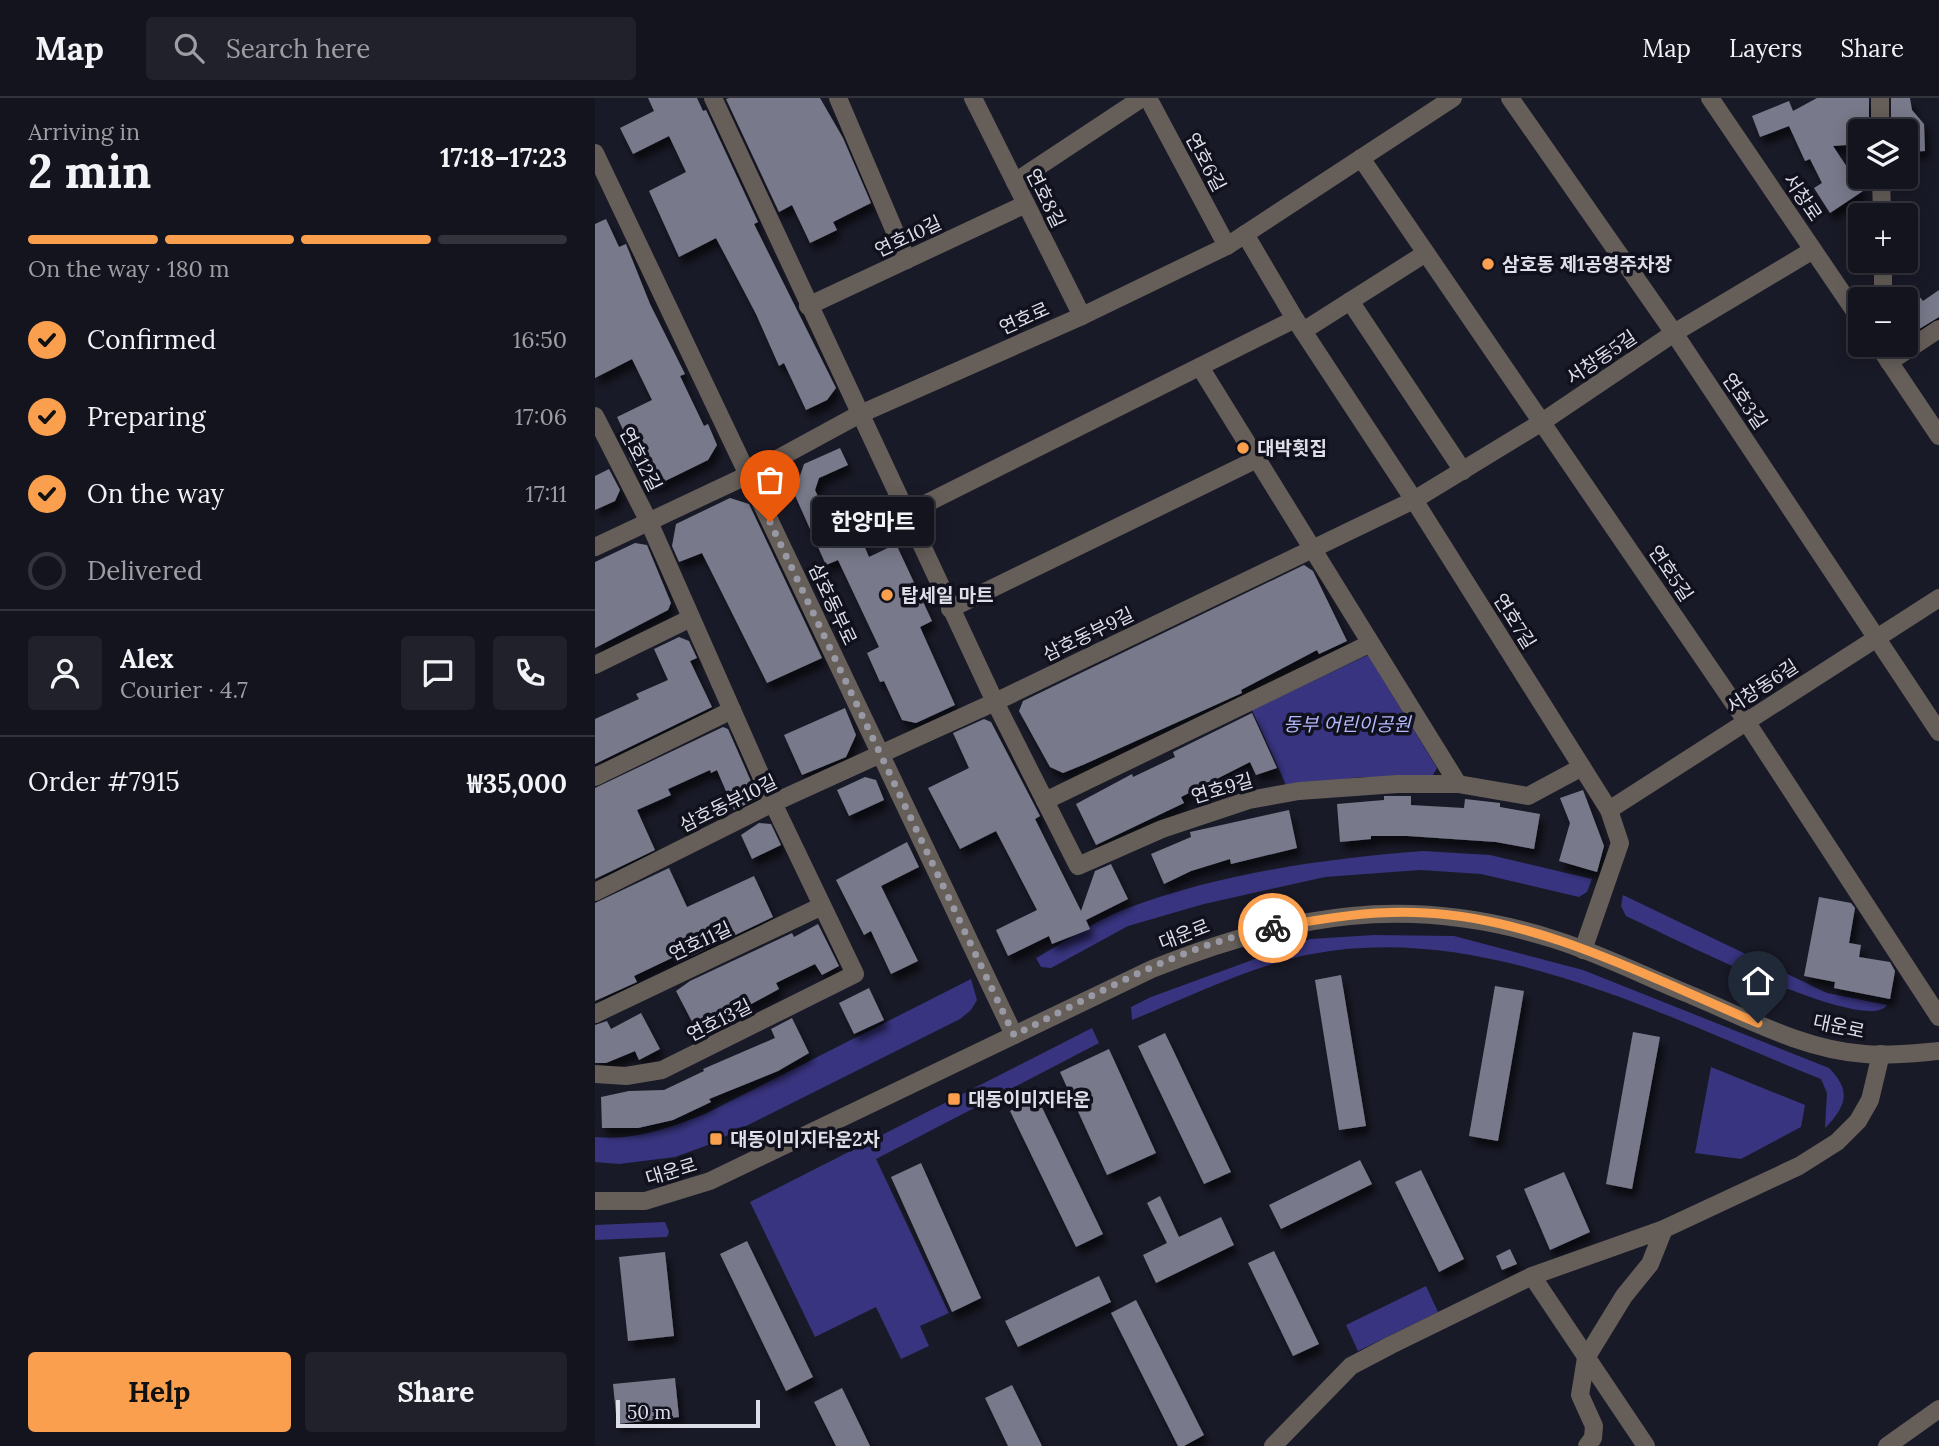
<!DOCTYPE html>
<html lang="en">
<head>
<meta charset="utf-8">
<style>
  :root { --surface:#13141d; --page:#20212a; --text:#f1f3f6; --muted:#9d9ea4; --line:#32333b; --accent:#f99f4d }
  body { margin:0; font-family:Lora,"Noto Sans KR",serif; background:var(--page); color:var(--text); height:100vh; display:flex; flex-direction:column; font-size:26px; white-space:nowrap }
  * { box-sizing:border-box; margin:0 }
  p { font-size:23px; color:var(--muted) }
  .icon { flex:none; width:38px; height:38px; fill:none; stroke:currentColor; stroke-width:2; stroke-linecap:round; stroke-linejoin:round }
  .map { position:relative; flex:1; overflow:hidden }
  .side { display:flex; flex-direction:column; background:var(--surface); width:595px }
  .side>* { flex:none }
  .buttons { position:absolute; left:1253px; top:21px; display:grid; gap:14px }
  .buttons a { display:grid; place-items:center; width:70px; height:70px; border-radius:7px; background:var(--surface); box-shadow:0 4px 18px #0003,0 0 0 2px var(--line); font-size:35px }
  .scale { position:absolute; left:21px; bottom:18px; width:144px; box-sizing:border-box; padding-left:7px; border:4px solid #dddee7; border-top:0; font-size:19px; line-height:24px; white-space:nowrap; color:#dddee7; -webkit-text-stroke:5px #10111d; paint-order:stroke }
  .pin { position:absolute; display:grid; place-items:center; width:60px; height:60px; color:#fff; margin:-72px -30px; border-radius:50% 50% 50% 0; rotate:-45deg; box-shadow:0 0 7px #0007 }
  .pin .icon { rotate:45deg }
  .courier { position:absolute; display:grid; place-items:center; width:70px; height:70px; margin:-35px; border:5px solid #f99f4d; border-radius:50%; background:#fff; color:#222; box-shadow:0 2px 9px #0007 }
  .bubble { position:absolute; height:49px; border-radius:7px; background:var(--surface); box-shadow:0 4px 18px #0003,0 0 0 2px var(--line); font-size:23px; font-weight:700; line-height:49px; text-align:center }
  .headline em { font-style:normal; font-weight:700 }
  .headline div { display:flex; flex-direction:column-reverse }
  .headline { display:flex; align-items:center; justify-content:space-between; height:119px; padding:0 28px }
  h1 { font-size:46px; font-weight:700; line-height:52px }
  .bar { display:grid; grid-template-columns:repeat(4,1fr); gap:10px 7px; align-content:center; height:84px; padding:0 28px }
  .bar i { height:9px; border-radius:5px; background:var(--line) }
  .bar .current { background:var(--accent) }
  .bar p { grid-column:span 4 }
  .line { display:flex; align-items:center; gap:18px; padding:0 28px; border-top:2px solid var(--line) }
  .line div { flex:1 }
  .round { display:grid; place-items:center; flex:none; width:74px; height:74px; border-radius:7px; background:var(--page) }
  ol { padding:0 28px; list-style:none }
  li { display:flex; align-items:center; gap:21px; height:77px }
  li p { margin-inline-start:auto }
  li .icon { padding:7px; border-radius:50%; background:var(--accent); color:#111; stroke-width:4 }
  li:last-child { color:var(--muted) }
  li i { width:38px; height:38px; border:4px solid var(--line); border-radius:50% }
  .button { display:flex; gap:14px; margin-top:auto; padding:14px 28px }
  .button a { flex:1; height:80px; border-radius:7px; background:var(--accent); color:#111; font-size:28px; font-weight:700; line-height:80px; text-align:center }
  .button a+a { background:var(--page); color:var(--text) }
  header { display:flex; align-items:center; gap:42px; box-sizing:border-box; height:98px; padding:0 35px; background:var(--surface); border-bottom:2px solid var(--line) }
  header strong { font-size:33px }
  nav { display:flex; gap:38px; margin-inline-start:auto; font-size:24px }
  .search { width:490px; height:63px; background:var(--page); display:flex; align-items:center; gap:18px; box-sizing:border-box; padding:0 24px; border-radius:7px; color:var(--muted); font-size:26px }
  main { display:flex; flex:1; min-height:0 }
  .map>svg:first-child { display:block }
</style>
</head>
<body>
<header>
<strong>Map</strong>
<div class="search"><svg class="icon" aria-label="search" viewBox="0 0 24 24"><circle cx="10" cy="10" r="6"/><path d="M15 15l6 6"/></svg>Search here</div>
<nav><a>Map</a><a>Layers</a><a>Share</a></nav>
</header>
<main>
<section class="side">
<div class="headline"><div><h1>2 min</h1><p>Arriving in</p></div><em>17:18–17:23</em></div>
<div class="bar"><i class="current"></i><i class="current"></i><i class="current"></i><i></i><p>On the way · 180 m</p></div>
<ol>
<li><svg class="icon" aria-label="check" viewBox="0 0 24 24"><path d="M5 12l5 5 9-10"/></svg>Confirmed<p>16:50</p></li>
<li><svg class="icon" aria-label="check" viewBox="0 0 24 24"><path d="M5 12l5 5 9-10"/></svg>Preparing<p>17:06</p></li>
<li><svg class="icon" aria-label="check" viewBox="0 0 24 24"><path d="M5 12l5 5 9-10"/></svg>On the way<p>17:11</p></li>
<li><i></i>Delivered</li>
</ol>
<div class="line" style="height:126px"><a class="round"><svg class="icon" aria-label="person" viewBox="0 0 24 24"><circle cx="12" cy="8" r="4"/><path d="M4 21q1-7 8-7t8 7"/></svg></a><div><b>Alex</b><p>Courier · 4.7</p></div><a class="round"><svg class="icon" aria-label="chat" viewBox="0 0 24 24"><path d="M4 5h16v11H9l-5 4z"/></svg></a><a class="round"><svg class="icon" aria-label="phone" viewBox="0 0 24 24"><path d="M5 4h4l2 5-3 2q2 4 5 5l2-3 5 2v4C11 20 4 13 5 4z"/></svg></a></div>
<div class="line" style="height:91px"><div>Order #7915</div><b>₩35,000</b></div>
<div class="button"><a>Help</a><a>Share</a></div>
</section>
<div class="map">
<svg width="1344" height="1348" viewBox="0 0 1344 1348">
  <defs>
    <filter id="shadow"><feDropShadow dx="4.5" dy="8" stdDeviation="3.5" flood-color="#0009"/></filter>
  </defs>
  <rect width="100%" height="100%" fill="#191a27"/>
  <!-- green -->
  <g fill="#38347f">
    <polygon points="773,557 842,670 836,680 765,679 692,689 657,612"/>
    <path d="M828 753 895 757 997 781 992 794 984 799 886 776 825 772 730 779 609 806 533 828 456 870 446 869 441 860C470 844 499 823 530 811 626 775 727 761 828 753Z"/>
    <path d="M1028 797 1232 895 1292 907C1271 939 1066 834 1031 818L1026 808Z"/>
    <path d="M779 837 859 838 988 872 1234 970C1257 993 1251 1009 1230 1030L1232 995 1226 981C1070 919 890 823 717 856 657 867 594 899 537 922L536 909 556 899 715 841Z"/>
    <path d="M376 881 382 902 376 912 365 921 113 1047 80 1059 24 1066 0 1064V1039C39 1043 73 1030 110 1016Z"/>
    <polygon points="497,930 504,945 281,1061 354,1215 325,1228 334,1248 306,1261 281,1209 220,1239 155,1104"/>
    <polygon points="1116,969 1210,1007 1206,1029 1146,1061 1100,1055"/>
    <polygon points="70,1124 74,1134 72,1139 0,1142 0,1127"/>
    <polygon points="831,1188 843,1214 763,1253 751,1227"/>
  </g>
  <!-- building -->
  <g fill="#787a8b" filter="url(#shadow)">
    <polygon points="53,0 102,0 108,13 111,12 163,124 159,126 241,290 232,302 211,312 189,265 184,268 161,216 121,140 84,159 54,93 91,74 74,38 38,56 25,30 59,13"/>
    <polygon points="134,0 225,0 248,40 276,105 238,124 242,132 215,145 197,107 184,114 131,1"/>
    <polygon points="1222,0 1274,0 1274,33 1265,33 1265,46 1238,48 1268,93 1235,115 1219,90 1227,85 1215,61 1210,63 1194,28 1165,39 1157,18 1194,3 1198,13"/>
    <polygon points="1296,0 1315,0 1317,12 1329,26 1330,53 1311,54 1311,33 1296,33"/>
    <polygon points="11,121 24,149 31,146 55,206 90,276 85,278 109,328 113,326 122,347 113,362 62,387 47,385 34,360 40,357 22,319 57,302 37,261 0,280 0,126"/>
    <polygon points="1344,192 1344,219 1316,236 1311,228 1311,199 1320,193 1328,203"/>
    <polygon points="245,350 253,367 224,380 220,392 245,447 265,438 274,459 301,446 337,523 325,529 360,607 321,625 307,622 289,583 285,584 272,555 284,549 243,462 231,467 199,395 209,366"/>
    <polygon points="14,371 25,392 20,403 0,412 0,378"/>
    <polygon points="135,400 154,406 227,560 172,585 107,455 84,464 77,448 81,426"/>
    <polygon points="40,445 52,447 76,505 73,512 0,550 0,464"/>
    <polygon points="709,467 718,473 752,543 724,556 722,552 646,592 647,595 490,666 468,675 455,669 424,613 428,603"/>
    <polygon points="84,539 94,543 102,560 95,563 117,609 0,666 0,621 44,601 41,596 73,582 59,551"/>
    <polygon points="250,610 261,637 251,659 207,677 189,637"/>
    <polygon points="657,615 682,670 661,677 655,664 586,699 589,705 501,747 481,706 537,676 538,679 580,659 578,654"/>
    <polygon points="389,621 396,624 431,691 445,718 440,721 486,813 500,773 516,766 533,801 491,822 495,831 457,846 454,838 413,858 401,832 442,812 401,733 365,751 333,690 374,670 358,635"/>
    <polygon points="128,629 133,631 162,697 160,702 139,712 122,672 116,675 115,672 73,691 76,697 42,712 60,752 0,781 0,690"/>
    <polygon points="270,679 281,682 289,702 254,718 242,692"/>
    <polygon points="988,692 1009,748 1002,774 964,763 975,725 965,700"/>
    <polygon points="789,698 816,698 816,707 869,710 870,701 905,705 905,709 945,716 939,751 901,744 813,738 776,738 776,741 745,744 742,706 789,702"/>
    <polygon points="694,712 702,750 636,766 635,761 596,773 569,786 556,756 596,739 595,734"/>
    <polygon points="164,725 176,726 186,747 157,761 146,737"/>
    <polygon points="312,744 324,769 286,788 323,863 296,876 276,833 269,837 241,782"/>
    <polygon points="74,770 92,809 159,778 178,819 86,863 83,857 39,878 42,884 0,903 0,805"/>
    <polygon points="1224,799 1256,805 1260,810 1254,845 1266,847 1264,859 1295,864 1300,873 1295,901 1239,890 1240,884 1209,878"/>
    <polygon points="223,826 244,868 227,877 220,866 181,885 184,891 103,935 81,893 95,883 197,835 199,839"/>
    <polygon points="746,877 771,1028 744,1032 720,882"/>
    <polygon points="900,888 929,893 903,1043 874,1038"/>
    <polygon points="274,890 289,922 259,936 244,905"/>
    <polygon points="46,915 65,951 44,962 40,953 11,965 0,965 0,927 12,923 16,931"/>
    <polygon points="197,920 214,955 183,973 114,1001 116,1004 78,1022 43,1030 7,1030 6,999 34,993 69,992 109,973 108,971 180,940 176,931"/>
    <polygon points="1038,934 1065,939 1037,1091 1011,1086"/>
    <polygon points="570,935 636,1074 609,1086 543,948"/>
    <polygon points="514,951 561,1055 512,1077 465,974"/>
    <polygon points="442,999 508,1136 481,1149 415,1013"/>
    <polygon points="765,1062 777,1086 686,1131 674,1107"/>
    <polygon points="326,1065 386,1200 357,1214 296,1079"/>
    <polygon points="826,1072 869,1161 844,1174 800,1084"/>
    <polygon points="969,1074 995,1134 955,1152 929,1091"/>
    <polygon points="565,1098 584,1139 626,1119 639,1147 561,1185 548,1157 572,1145 552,1105"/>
    <polygon points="152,1143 218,1279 191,1293 125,1156"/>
    <polygon points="915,1151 922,1166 907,1172 901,1158"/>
    <polygon points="679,1153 724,1246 698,1258 653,1165"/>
    <polygon points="70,1154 79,1238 33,1243 24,1159"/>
    <polygon points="504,1178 516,1204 423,1249 410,1223"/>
    <polygon points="541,1202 609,1337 589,1348 583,1348 516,1215"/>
    <polygon points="80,1280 84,1319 22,1326 18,1286"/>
    <polygon points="417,1287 447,1348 413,1348 390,1300"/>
    <polygon points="247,1290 275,1348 241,1348 219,1304"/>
  </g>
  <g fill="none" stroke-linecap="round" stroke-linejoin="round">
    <!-- minor -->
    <g stroke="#655e59" stroke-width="18">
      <polyline points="118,0 400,604 483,768 567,731 654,702 704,693 802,686 863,686 933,698 987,669"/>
      <polyline points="243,0 312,162"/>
      <polyline points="378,0 487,218"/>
      <polyline points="553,0 632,148"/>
      <polyline points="915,0 1079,235 1344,634"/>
      <polyline points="1285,0 1285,33"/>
      <polyline points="766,60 1151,623 1344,919"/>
      <polyline points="1286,79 1287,117"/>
      <polyline points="420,84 547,0"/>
      <polyline points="650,136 700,221 819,402 1014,712 1025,745 988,852"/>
      <polyline points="1284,201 1288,188 1288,163"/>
      <polyline points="755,203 868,373"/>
      <polyline points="213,208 431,106"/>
      <polyline points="708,233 831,155"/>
      <polyline points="1294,264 1344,231"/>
      <polyline points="605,269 863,686"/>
      <polyline points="0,318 54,424 178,705 260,876 67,972 31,978 0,976"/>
      <polyline points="310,416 700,221"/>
      <polyline points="355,511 660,362"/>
      <polyline points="0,567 96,520"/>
      <polyline points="0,679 137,612"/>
      <polyline points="450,703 774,546"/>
      <polyline points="1014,712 1344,500"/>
      <polyline points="0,794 178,705 400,604 819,402 947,324 1079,235 1218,152"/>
      <polyline points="0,916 227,808"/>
      <polyline points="937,1178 1051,1348"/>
      <polyline points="678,1348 756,1268 796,1247 937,1178 1069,1131 1204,1068 1242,1044 1263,1023 1275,1002 1286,956"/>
      <polyline points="992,1348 998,1340 999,1328 985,1297 991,1260 1029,1198 1055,1166 1069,1131"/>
      <polyline points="1292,1348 1344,1311"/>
    </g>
    <!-- tertiary -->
    <g stroke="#655e59" stroke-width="18">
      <polyline points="1115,0 1265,221"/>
      <polyline points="0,55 419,937"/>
      <polyline points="1283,247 1344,338"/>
      <polyline points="0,449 153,377 263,317 487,218 632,148 858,0"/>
      <path d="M0 1103H50L115 1083 557 871C695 816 813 795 958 841 1004 855 1047 877 1091 895 1147 918 1208 952 1270 956 1294 958 1320 955 1344 953"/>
    </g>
  </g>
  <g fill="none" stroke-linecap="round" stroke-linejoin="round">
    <!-- done -->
    <path stroke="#9899a4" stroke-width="7" stroke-dasharray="0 12.6" d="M175 424 419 937C501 897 587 846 678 830"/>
    <!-- route -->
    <path stroke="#f99f4d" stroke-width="9" d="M678 830C728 820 780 812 831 815 947 821 1057 881 1163 925"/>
  </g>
  <!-- markers -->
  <g fill="#f99f4d" stroke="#10111d" stroke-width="2.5">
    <circle cx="893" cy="166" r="7"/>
    <circle cx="648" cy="350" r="7"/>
    <circle cx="292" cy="497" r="7"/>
    <rect x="352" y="994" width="14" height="14" rx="3.5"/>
    <rect x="114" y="1034" width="14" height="14" rx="3.5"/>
  </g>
  <g text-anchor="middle" stroke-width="7" stroke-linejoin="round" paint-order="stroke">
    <!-- street labels -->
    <g font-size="19" fill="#dddee7" stroke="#10111d">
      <text transform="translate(611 64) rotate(62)" y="7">연호6길</text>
      <text transform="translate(1208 99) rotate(56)" y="7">서창로</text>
      <text transform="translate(451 100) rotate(64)" y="7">연호8길</text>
      <text transform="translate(313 138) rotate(-25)" y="7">연호10길</text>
      <text transform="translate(429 220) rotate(-24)" y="7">연호로</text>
      <text transform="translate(1006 259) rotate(-34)" y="7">서창동5길</text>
      <text transform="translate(1150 303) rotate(56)" y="7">연호3길</text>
      <text transform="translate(46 361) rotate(63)" y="7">연호12길</text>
      <text transform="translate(1076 475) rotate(56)" y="7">연호5길</text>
      <text transform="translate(238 506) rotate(65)" y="7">삼호동부로</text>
      <text transform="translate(920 523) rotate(58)" y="7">연호7길</text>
      <text transform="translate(493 536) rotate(-26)" y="7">삼호동부9길</text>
      <text transform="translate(1167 588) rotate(-33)" y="7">서창동6길</text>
      <text transform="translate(627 690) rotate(-16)" y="7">연호9길</text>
      <text transform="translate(133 705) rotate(-26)" y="7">삼호동부10길</text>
      <text transform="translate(589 836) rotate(-21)" y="7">대운로</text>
      <text transform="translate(105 843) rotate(-25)" y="7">연호11길</text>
      <text transform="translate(124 922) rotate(-27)" y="7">연호13길</text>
      <text transform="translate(1244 928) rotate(12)" y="7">대운로</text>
      <text transform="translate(76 1073) rotate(-17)" y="7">대운로</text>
    </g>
    <!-- poi labels -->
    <g font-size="19" font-weight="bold" fill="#dddee7" stroke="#10111d" text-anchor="start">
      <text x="907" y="173">삼호동 제1공영주차장</text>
      <text x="662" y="357">대박횟집</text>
      <text x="306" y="504">탑세일 마트</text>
      <text x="373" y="1008">대동이미지타운</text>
      <text x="135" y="1048">대동이미지타운2차</text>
    </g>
    <!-- park labels -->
    <g font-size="19" font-style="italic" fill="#b4b9fc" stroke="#10111d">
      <text x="752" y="633">동부 어린이공원</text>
    </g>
  </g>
</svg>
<div class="buttons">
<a><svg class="icon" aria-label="layers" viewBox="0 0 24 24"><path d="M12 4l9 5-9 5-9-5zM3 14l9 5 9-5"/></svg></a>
<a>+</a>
<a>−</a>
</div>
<div class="scale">50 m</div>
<div class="pin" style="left:175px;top:424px;background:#ea580c"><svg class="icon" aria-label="bag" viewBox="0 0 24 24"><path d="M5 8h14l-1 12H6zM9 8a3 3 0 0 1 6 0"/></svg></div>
<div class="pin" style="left:1163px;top:925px;background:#1f2937"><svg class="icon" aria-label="home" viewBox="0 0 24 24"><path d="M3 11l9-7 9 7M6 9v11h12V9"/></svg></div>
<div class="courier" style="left:678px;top:830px"><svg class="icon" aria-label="bike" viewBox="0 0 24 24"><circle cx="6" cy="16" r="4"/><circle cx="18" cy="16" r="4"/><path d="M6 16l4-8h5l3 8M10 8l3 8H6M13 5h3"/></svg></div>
<div class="bubble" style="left:217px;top:399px;width:122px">한양마트</div>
</div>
</main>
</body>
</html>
